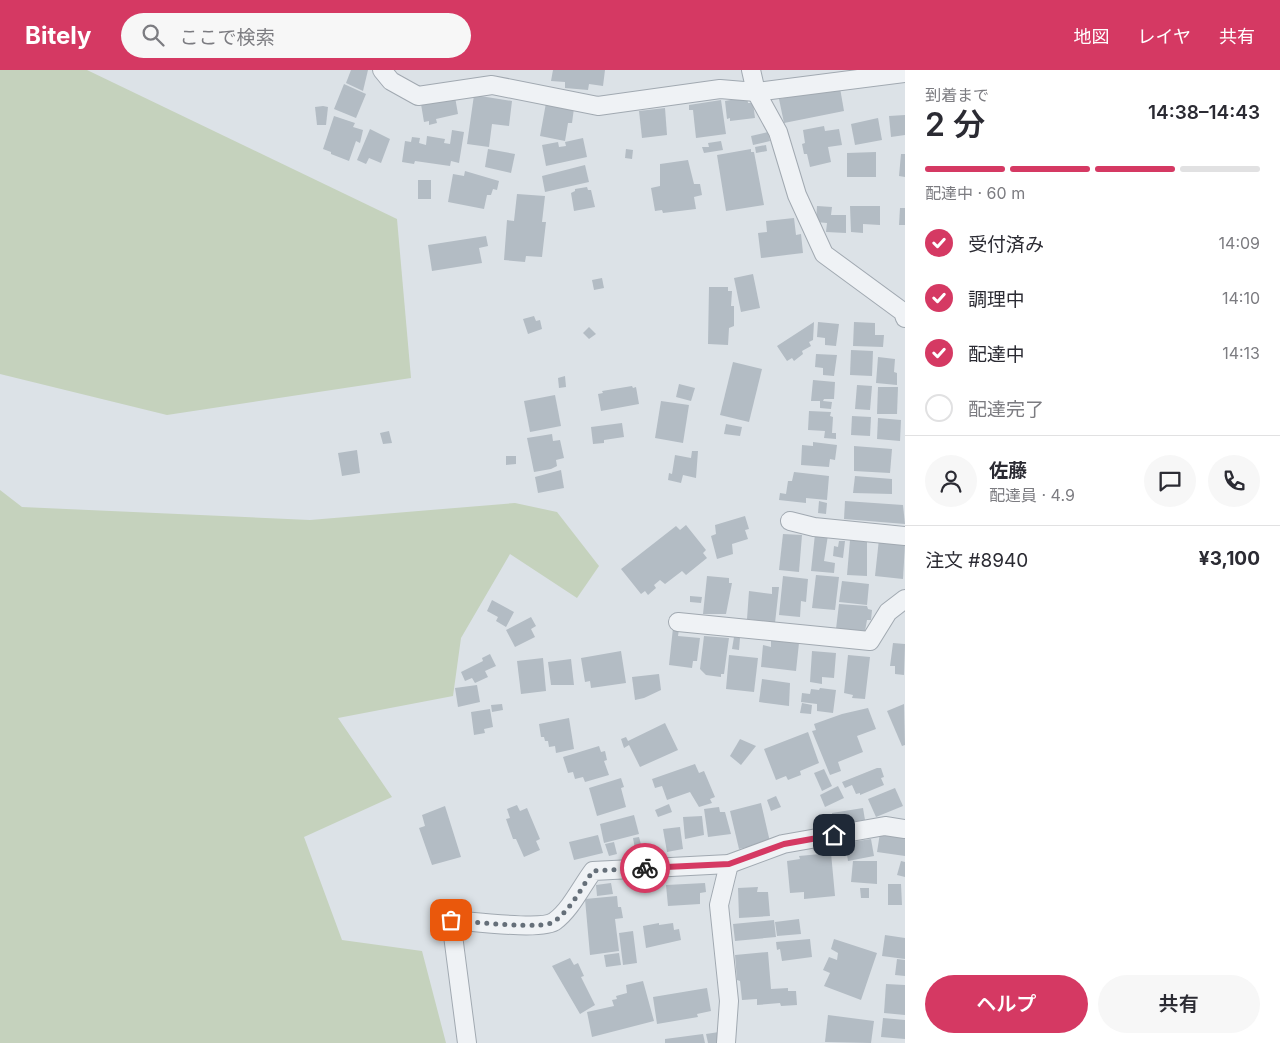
<!DOCTYPE html>
<html lang="ja">
<head>
<meta charset="utf-8">
<style>
  :root { --surface:#fff; --page:#f7f7f7; --text:#2b2b33; --muted:#7c7c81; --line:#e1e1e2; --accent:#d53963 }
  body { margin:0; font-family:Inter,"Noto Sans JP",sans-serif; background:var(--page); color:var(--text); height:100vh; display:flex; flex-direction:column; font-size:19px; white-space:nowrap }
  * { box-sizing:border-box; margin:0 }
  p { font-size:16px; color:var(--muted) }
  .icon { flex:none; width:28px; height:28px; fill:none; stroke:currentColor; stroke-width:2; stroke-linecap:round; stroke-linejoin:round }
  .map { position:relative; flex:1; overflow:hidden }
  .sheet { display:flex; flex-direction:column; background:var(--surface); width:375px }
  .sheet>* { flex:none }
  .pin { position:absolute; display:grid; place-items:center; width:42px; height:42px; color:#fff; margin:-21px; border-radius:10px; box-shadow:0 2px 8px #0006 }
  .courier { position:absolute; display:grid; place-items:center; width:50px; height:50px; margin:-25px; border:4px solid #d53963; border-radius:50%; background:#fff; color:#222; box-shadow:0 1px 6px #0007 }
  .summary em { font-style:normal; font-weight:600 }
  .summary div { display:flex; flex-direction:column-reverse }
  .summary { display:flex; align-items:center; justify-content:space-between; height:85px; padding:0 20px }
  h1 { font-size:32px; font-weight:600; line-height:38px }
  .bar { display:grid; grid-template-columns:repeat(4,1fr); gap:8px 5px; align-content:center; height:60px; padding:0 20px }
  .bar i { height:6px; border-radius:4px; background:var(--line) }
  .bar .active { background:var(--accent) }
  .bar p { grid-column:span 4 }
  .line { display:flex; align-items:center; gap:12px; padding:0 20px; border-top:1px solid var(--line) }
  .line div { flex:1 }
  .round { display:grid; place-items:center; flex:none; width:52px; height:52px; border-radius:26px; background:var(--page) }
  ol { padding:0 20px; list-style:none }
  li { display:flex; align-items:center; gap:15px; height:55px }
  li p { margin-inline-start:auto }
  li .icon { padding:5px; border-radius:50%; background:var(--accent); color:#fff; stroke-width:4 }
  li:last-child { color:var(--muted) }
  li i { width:28px; height:28px; border:2px solid var(--line); border-radius:50% }
  .action { display:flex; gap:10px; margin-top:auto; padding:10px 20px }
  .action a { flex:1; height:58px; border-radius:30px; background:var(--accent); color:#fff; font-size:20px; font-weight:600; line-height:58px; text-align:center }
  .action a+a { background:var(--page); color:var(--text) }
  header { display:flex; align-items:center; gap:30px; box-sizing:border-box; height:70px; padding:0 25px; background:var(--accent); color:#fff }
  header strong { font-size:24px }
  nav { display:flex; gap:28px; margin-inline-start:auto; font-size:18px }
  .search { width:350px; height:45px; background:var(--page); display:flex; align-items:center; gap:12px; box-sizing:border-box; padding:0 18px; border-radius:28px; color:var(--muted); font-size:19px }
  main { display:flex; flex:1; min-height:0 }
  .map>svg:first-child { display:block }
</style>
</head>
<body>
<header>
<strong>Bitely</strong>
<div class="search"><svg class="icon" aria-label="search" viewBox="0 0 24 24"><circle cx="10" cy="10" r="6"/><path d="M15 15l6 6"/></svg>ここで検索</div>
<nav><a>地図</a><a>レイヤ</a><a>共有</a></nav>
</header>
<main>
<div class="map">
<svg width="905" height="973" viewBox="0 0 905 973">
  <rect width="100%" height="100%" fill="#dce2e7"/>
  <!-- green -->
  <g fill="#c5d2bd">
    <polygon points="0,0 87,0 397,149 411,308 167,345 0,304"/>
    <polygon points="0,420 22,437 310,450 515,433 557,442 599,496 577,528 510,484 461,568 453,626 338,648 392,727 304,767 342,870 422,881 446,973 0,973"/>
  </g>
  <!-- building -->
  <g fill="#b3bcc4">
    <polygon points="351,0 368,0 363,21 346,13"/>
    <polygon points="553,0 605,0 603,16 589,14 588,20 565,18 565,12 551,11"/>
    <polygon points="344,14 366,24 356,48 334,39"/>
    <polygon points="840,18 844,41 784,53 779,29"/>
    <polygon points="474,25 512,31 509,56 492,54 489,77 467,74"/>
    <polygon points="455,27 458,44 436,49 437,53 429,55 429,51 424,52 421,34"/>
    <polygon points="747,27 748,33 753,33 755,48 730,51 730,48 727,49 725,31"/>
    <polygon points="721,30 726,64 696,68 693,40 689,40 689,35"/>
    <polygon points="546,33 574,38 572,53 568,53 565,71 540,66"/>
    <polygon points="323,36 328,37 326,55 317,55 315,37"/>
    <polygon points="665,38 667,65 642,68 639,41"/>
    <polygon points="905,45 905,65 891,67 889,46"/>
    <polygon points="334,46 355,53 353,57 363,60 360,73 356,71 349,91 331,84 331,82 323,79"/>
    <polygon points="878,48 882,70 855,75 851,54"/>
    <polygon points="824,56 825,61 839,59 842,75 828,77 831,92 810,97 807,84 804,84 802,74 805,73 803,60"/>
    <polygon points="370,59 390,69 381,93 369,88 366,94 357,90"/>
    <polygon points="452,60 464,62 459,93 451,91 450,96 415,91 414,94 402,92 405,71 411,72 412,67 420,68 419,73 426,75 427,66 445,69 444,73 450,74"/>
    <polygon points="768,62 770,71 753,75 751,66"/>
    <polygon points="583,68 587,87 546,96 542,75 558,72 559,77 566,76 565,72"/>
    <polygon points="721,71 723,80 704,83 702,77 709,77 708,73"/>
    <polygon points="766,75 767,81 756,83 755,77"/>
    <polygon points="488,79 515,84 511,103 485,97"/>
    <polygon points="626,79 633,80 632,89 625,88"/>
    <polygon points="751,79 751,82 754,82 764,135 726,141 717,85"/>
    <polygon points="876,82 876,107 847,107 847,83"/>
    <polygon points="901,84 905,84 905,107 899,106"/>
    <polygon points="688,90 694,114 700,114 702,125 694,127 696,139 663,143 662,140 655,141 651,118 660,116 660,94"/>
    <polygon points="585,95 589,112 545,122 542,106"/>
    <polygon points="465,101 499,111 497,120 493,119 491,125 487,125 484,139 448,132 453,104 464,106"/>
    <rect x="418" y="110" width="13" height="19"/>
    <polygon points="587,117 588,120 591,120 595,137 574,141 571,123 575,121 575,119"/>
    <polygon points="517,124 545,126 542,152 546,152 542,187 526,186 525,192 504,190 507,150 514,151"/>
    <polygon points="817,136 832,137 831,145 846,145 846,163 826,162 827,153 816,152"/>
    <polygon points="850,136 880,136 880,155 863,154 863,163 851,162"/>
    <polygon points="900,138 905,138 905,155 899,155"/>
    <polygon points="794,148 796,165 801,164 803,183 761,188 758,163 767,162 766,151"/>
    <polygon points="486,166 488,176 479,178 482,193 432,201 428,175"/>
    <polygon points="753,204 760,238 741,242 734,208"/>
    <polygon points="602,208 604,218 594,220 592,210"/>
    <polygon points="709,217 728,217 728,221 732,221 731,236 734,236 734,256 729,258 728,275 708,274"/>
    <polygon points="534,246 536,251 540,250 542,259 528,264 523,249"/>
    <polygon points="814,252 813,270 809,272 811,276 802,281 803,284 794,291 792,288 787,291 777,276"/>
    <polygon points="818,252 839,254 836,276 825,275 825,268 817,267"/>
    <polygon points="854,252 875,253 875,265 884,265 883,277 853,276"/>
    <polygon points="589,257 596,264 589,269 583,263"/>
    <polygon points="851,280 873,281 872,306 850,305"/>
    <polygon points="816,284 837,285 834,306 823,305 823,298 815,297"/>
    <polygon points="878,287 895,289 894,302 897,303 897,315 876,313"/>
    <polygon points="733,292 762,299 749,352 720,345"/>
    <polygon points="565,306 566,317 559,318 558,308"/>
    <polygon points="813,310 835,312 834,329 824,329 823,331 832,332 831,339 820,338 820,331 811,331"/>
    <polygon points="679,314 695,318 691,331 676,327"/>
    <polygon points="857,315 872,316 870,340 855,339"/>
    <polygon points="632,316 633,318 636,317 639,334 601,341 598,324 603,323 602,321"/>
    <polygon points="878,317 898,317 897,344 877,344"/>
    <polygon points="555,325 561,356 530,362 524,331"/>
    <polygon points="661,331 689,335 683,373 655,368"/>
    <polygon points="809,341 831,342 830,346 833,347 832,363 836,363 836,369 824,368 825,361 808,360"/>
    <polygon points="852,346 871,347 870,366 851,365"/>
    <polygon points="878,348 901,350 900,371 877,369"/>
    <polygon points="622,353 624,367 604,370 604,373 593,374 591,357"/>
    <polygon points="726,354 742,357 740,366 724,364"/>
    <polygon points="389,361 392,373 383,374 380,363"/>
    <polygon points="552,364 553,371 560,370 564,388 556,390 557,396 551,399 534,402 527,368"/>
    <polygon points="813,372 837,375 835,390 830,389 829,397 801,395 802,375 813,376"/>
    <polygon points="854,376 892,379 890,403 854,401"/>
    <polygon points="357,380 360,403 342,406 338,383"/>
    <polygon points="692,381 698,381 696,408 683,405 681,413 668,410 669,403 672,404 675,385 691,388"/>
    <polygon points="506,386 516,386 516,394 506,395"/>
    <polygon points="561,400 564,418 538,423 535,407"/>
    <polygon points="794,402 829,406 827,430 806,428 806,433 779,430 780,423 786,424 788,411 792,411"/>
    <polygon points="855,406 892,409 892,424 853,423"/>
    <polygon points="819,431 827,433 826,444 818,443"/>
    <polygon points="845,431 903,435 905,454 844,449"/>
    <polygon points="745,446 749,459 745,460 748,469 732,474 733,484 717,489 711,466 716,464 715,455"/>
    <polygon points="686,455 706,480 703,483 707,488 686,505 682,501 665,514 660,510 654,515 656,518 648,525 645,521 641,524 621,499 676,456 680,460"/>
    <polygon points="783,464 802,465 799,502 779,500"/>
    <polygon points="815,464 828,465 824,491 835,493 834,503 811,501"/>
    <polygon points="879,469 905,474 903,509 875,506"/>
    <polygon points="850,470 867,471 867,506 847,505"/>
    <polygon points="839,471 845,471 843,488 833,486 834,476 838,477"/>
    <polygon points="816,505 839,507 835,540 812,538"/>
    <polygon points="707,506 729,508 729,513 732,513 726,544 703,544"/>
    <polygon points="783,506 808,509 806,532 801,531 800,547 779,545"/>
    <polygon points="842,511 869,514 867,535 839,532"/>
    <polygon points="772,517 779,517 775,553 747,549 749,521 772,524"/>
    <polygon points="690,526 702,527 701,533 690,532"/>
    <polygon points="492,530 514,542 506,557 496,551 498,547 487,541"/>
    <polygon points="839,534 867,536 868,539 872,540 871,550 867,550 865,561 836,559"/>
    <polygon points="531,547 536,556 531,559 535,567 515,577 506,560"/>
    <polygon points="673,558 679,559 678,566 700,568 697,591 693,591 692,598 669,595"/>
    <polygon points="704,566 729,568 724,604 721,604 721,607 706,605 700,599"/>
    <polygon points="734,567 740,568 739,580 732,579"/>
    <polygon points="771,569 799,573 796,601 761,597 763,575 771,577"/>
    <polygon points="893,573 905,574 904,605 895,604 895,596 890,596"/>
    <polygon points="621,581 626,613 591,618 590,611 585,612 581,588"/>
    <polygon points="812,581 836,583 834,608 822,607 822,614 810,612"/>
    <polygon points="490,584 496,596 485,601 488,607 475,613 472,608 465,611 461,602 483,591 482,588"/>
    <polygon points="729,585 758,588 754,622 726,619"/>
    <polygon points="848,585 870,587 865,629 852,628 853,625 844,623"/>
    <polygon points="543,588 546,621 521,624 517,591"/>
    <polygon points="571,589 574,615 551,615 548,592"/>
    <polygon points="659,604 661,620 644,628 635,630 632,607"/>
    <polygon points="762,609 790,613 789,636 759,632"/>
    <polygon points="477,615 480,632 458,637 455,618"/>
    <polygon points="820,618 836,620 833,643 817,641 817,634 801,632 802,623 810,624 811,619 819,620"/>
    <polygon points="802,633 812,635 811,644 800,643"/>
    <polygon points="502,634 503,640 492,642 491,635"/>
    <polygon points="904,634 905,675 902,676 887,641"/>
    <polygon points="868,638 876,659 857,666 863,682 838,692 841,701 830,705 812,661 816,660 814,654 842,644"/>
    <polygon points="490,639 493,657 484,659 485,663 474,665 471,642"/>
    <polygon points="569,648 574,679 556,683 555,676 549,677 548,671 545,671 544,667 541,667 539,654"/>
    <polygon points="665,653 678,680 640,697 629,675 624,678 621,669 626,667 628,671"/>
    <polygon points="808,662 819,693 800,701 801,705 788,710 786,706 776,710 764,679"/>
    <polygon points="740,669 756,676 741,695 730,686"/>
    <polygon points="599,676 601,682 605,681 607,690 604,691 609,705 585,712 583,707 575,709 573,702 568,703 563,687"/>
    <polygon points="695,694 699,703 704,701 715,727 710,729 712,733 699,737 690,722 667,730 662,716 655,718 652,709"/>
    <polygon points="877,698 881,698 884,707 881,708 884,715 860,725 860,723 856,724 852,715 845,718 842,712"/>
    <polygon points="824,699 832,716 822,721 814,703"/>
    <polygon points="621,708 624,717 621,718 626,737 597,746 589,718"/>
    <polygon points="838,716 844,728 825,737 820,725"/>
    <polygon points="895,718 903,736 876,747 868,729"/>
    <polygon points="776,726 781,737 771,741 767,730"/>
    <polygon points="761,733 770,772 739,779 730,741"/>
    <polygon points="669,734 672,742 658,747 655,740"/>
    <polygon points="517,735 520,741 527,738 540,769 536,771 540,780 524,787 516,769 513,769 506,749 510,748 507,739"/>
    <polygon points="445,736 461,787 432,795 419,758 425,756 422,745"/>
    <polygon points="719,737 720,742 725,742 731,764 708,767 704,739"/>
    <polygon points="863,738 865,750 833,755 832,743"/>
    <polygon points="634,745 639,764 604,773 600,754"/>
    <polygon points="702,746 704,765 685,769 683,747"/>
    <polygon points="680,757 683,779 667,782 663,759"/>
    <polygon points="880,763 905,767 905,786 877,782"/>
    <polygon points="598,765 603,783 574,790 569,772"/>
    <polygon points="639,767 642,778 635,779 633,768"/>
    <polygon points="871,769 874,786 848,791 845,773"/>
    <polygon points="614,772 617,784 609,786 605,774"/>
    <polygon points="831,783 835,826 804,829 804,822 790,823 787,791 800,789 799,786"/>
    <polygon points="853,791 877,791 877,814 851,812"/>
    <polygon points="901,791 905,792 905,807 897,805"/>
    <polygon points="611,813 613,824 597,826 596,815"/>
    <polygon points="705,813 706,822 700,823 700,834 668,836 666,815"/>
    <polygon points="888,814 901,814 902,835 888,835"/>
    <polygon points="758,817 757,822 768,822 770,846 739,848 738,818"/>
    <polygon points="860,818 869,818 869,828 861,828"/>
    <polygon points="617,826 618,837 621,837 623,848 615,849 619,881 590,885 585,829"/>
    <polygon points="799,849 801,864 777,866 775,852"/>
    <polygon points="774,850 776,867 735,871 733,854"/>
    <polygon points="659,853 659,855 673,853 674,860 679,859 681,870 646,878 643,856"/>
    <polygon points="633,861 637,893 623,895 619,863"/>
    <polygon points="885,865 905,868 905,889 882,886"/>
    <polygon points="810,869 812,887 782,891 780,879 777,880 776,872"/>
    <polygon points="834,869 877,883 861,930 824,916 830,903 823,900 829,887 837,890 838,883 831,879"/>
    <polygon points="768,882 771,919 788,918 788,921 796,921 797,935 781,936 780,933 757,935 757,929 742,930 740,911 737,910 735,885"/>
    <polygon points="619,883 621,895 606,897 604,885"/>
    <polygon points="570,888 574,895 578,893 584,906 581,907 595,935 580,944 552,896"/>
    <polygon points="897,889 905,890 905,906 895,905"/>
    <polygon points="643,911 654,951 592,967 587,942 614,936 612,930 617,929 616,926 627,923 626,915"/>
    <polygon points="886,914 905,915 905,945 884,943"/>
    <polygon points="707,918 711,941 697,944 698,947 657,954 653,927"/>
    <polygon points="828,945 874,951 871,973 825,972"/>
    <polygon points="883,948 905,950 905,969 881,967"/>
    <polygon points="719,962 718,973 708,973 706,964"/>
    <polygon points="703,964 705,973 665,973 665,969"/>
  </g>
  <g fill="none" stroke-linecap="round" stroke-linejoin="round">
    <!-- minor casing -->
    <g stroke="#a1a9b1" stroke-width="20">
      <g id="minor">
        <polyline points="382,0 391,11 418,26 492,15 598,36 720,19 756,22 905,3"/>
        <polyline points="751,0 756,22 778,62 797,125 824,184 903,242 905,248"/>
        <polyline points="790,451 814,457 905,466"/>
        <polyline points="678,552 870,571 888,542 905,529"/>
        <path d="M467 973 451 850C469 851 543 861 555 851 571 839 581 817 593 801L729 794 783 774 885 756 905 759"/>
        <polyline points="726,973 729,931 719,835 729,794"/>
      </g>
    </g>
    <!-- minor -->
    <use href="#minor" stroke="#eff2f5" stroke-width="18"/>
  </g>
  <g fill="none" stroke-linecap="round" stroke-linejoin="round">
    <!-- done -->
    <path stroke="#656f79" stroke-width="5" stroke-dasharray="0 9" d="M451 850C469 851 543 861 555 851 571 839 582 817 593 801L645 798"/>
    <!-- route -->
    <polyline stroke="#d53963" stroke-width="6" points="645,798 729,794 784,774 834,765"/>
  </g>
</svg>
<div class="pin" style="left:451px;top:850px;background:#ea580c"><svg class="icon" aria-label="bag" viewBox="0 0 24 24"><path d="M5 8h14l-1 12H6zM9 8a3 3 0 0 1 6 0"/></svg></div>
<div class="pin" style="left:834px;top:765px;background:#1f2937"><svg class="icon" aria-label="home" viewBox="0 0 24 24"><path d="M3 11l9-7 9 7M6 9v11h12V9"/></svg></div>
<div class="courier" style="left:645px;top:798px"><svg class="icon" aria-label="bike" viewBox="0 0 24 24"><circle cx="6" cy="16" r="4"/><circle cx="18" cy="16" r="4"/><path d="M6 16l4-8h5l3 8M10 8l3 8H6M13 5h3"/></svg></div>
</div>
<section class="sheet">
<div class="summary"><div><h1>2 分</h1><p>到着まで</p></div><em>14:38–14:43</em></div>
<div class="bar"><i class="active"></i><i class="active"></i><i class="active"></i><i></i><p>配達中 · 60 m</p></div>
<ol>
<li><svg class="icon" aria-label="check" viewBox="0 0 24 24"><path d="M5 12l5 5 9-10"/></svg>受付済み<p>14:09</p></li>
<li><svg class="icon" aria-label="check" viewBox="0 0 24 24"><path d="M5 12l5 5 9-10"/></svg>調理中<p>14:10</p></li>
<li><svg class="icon" aria-label="check" viewBox="0 0 24 24"><path d="M5 12l5 5 9-10"/></svg>配達中<p>14:13</p></li>
<li><i></i>配達完了</li>
</ol>
<div class="line" style="height:90px"><a class="round"><svg class="icon" aria-label="person" viewBox="0 0 24 24"><circle cx="12" cy="8" r="4"/><path d="M4 21q1-7 8-7t8 7"/></svg></a><div><b>佐藤</b><p>配達員 · 4.9</p></div><a class="round"><svg class="icon" aria-label="chat" viewBox="0 0 24 24"><path d="M4 5h16v11H9l-5 4z"/></svg></a><a class="round"><svg class="icon" aria-label="phone" viewBox="0 0 24 24"><path d="M5 4h4l2 5-3 2q2 4 5 5l2-3 5 2v4C11 20 4 13 5 4z"/></svg></a></div>
<div class="line" style="height:65px"><div>注文 #8940</div><b>¥3,100</b></div>
<div class="action"><a>ヘルプ</a><a>共有</a></div>
</section>
</main>
</body>
</html>
